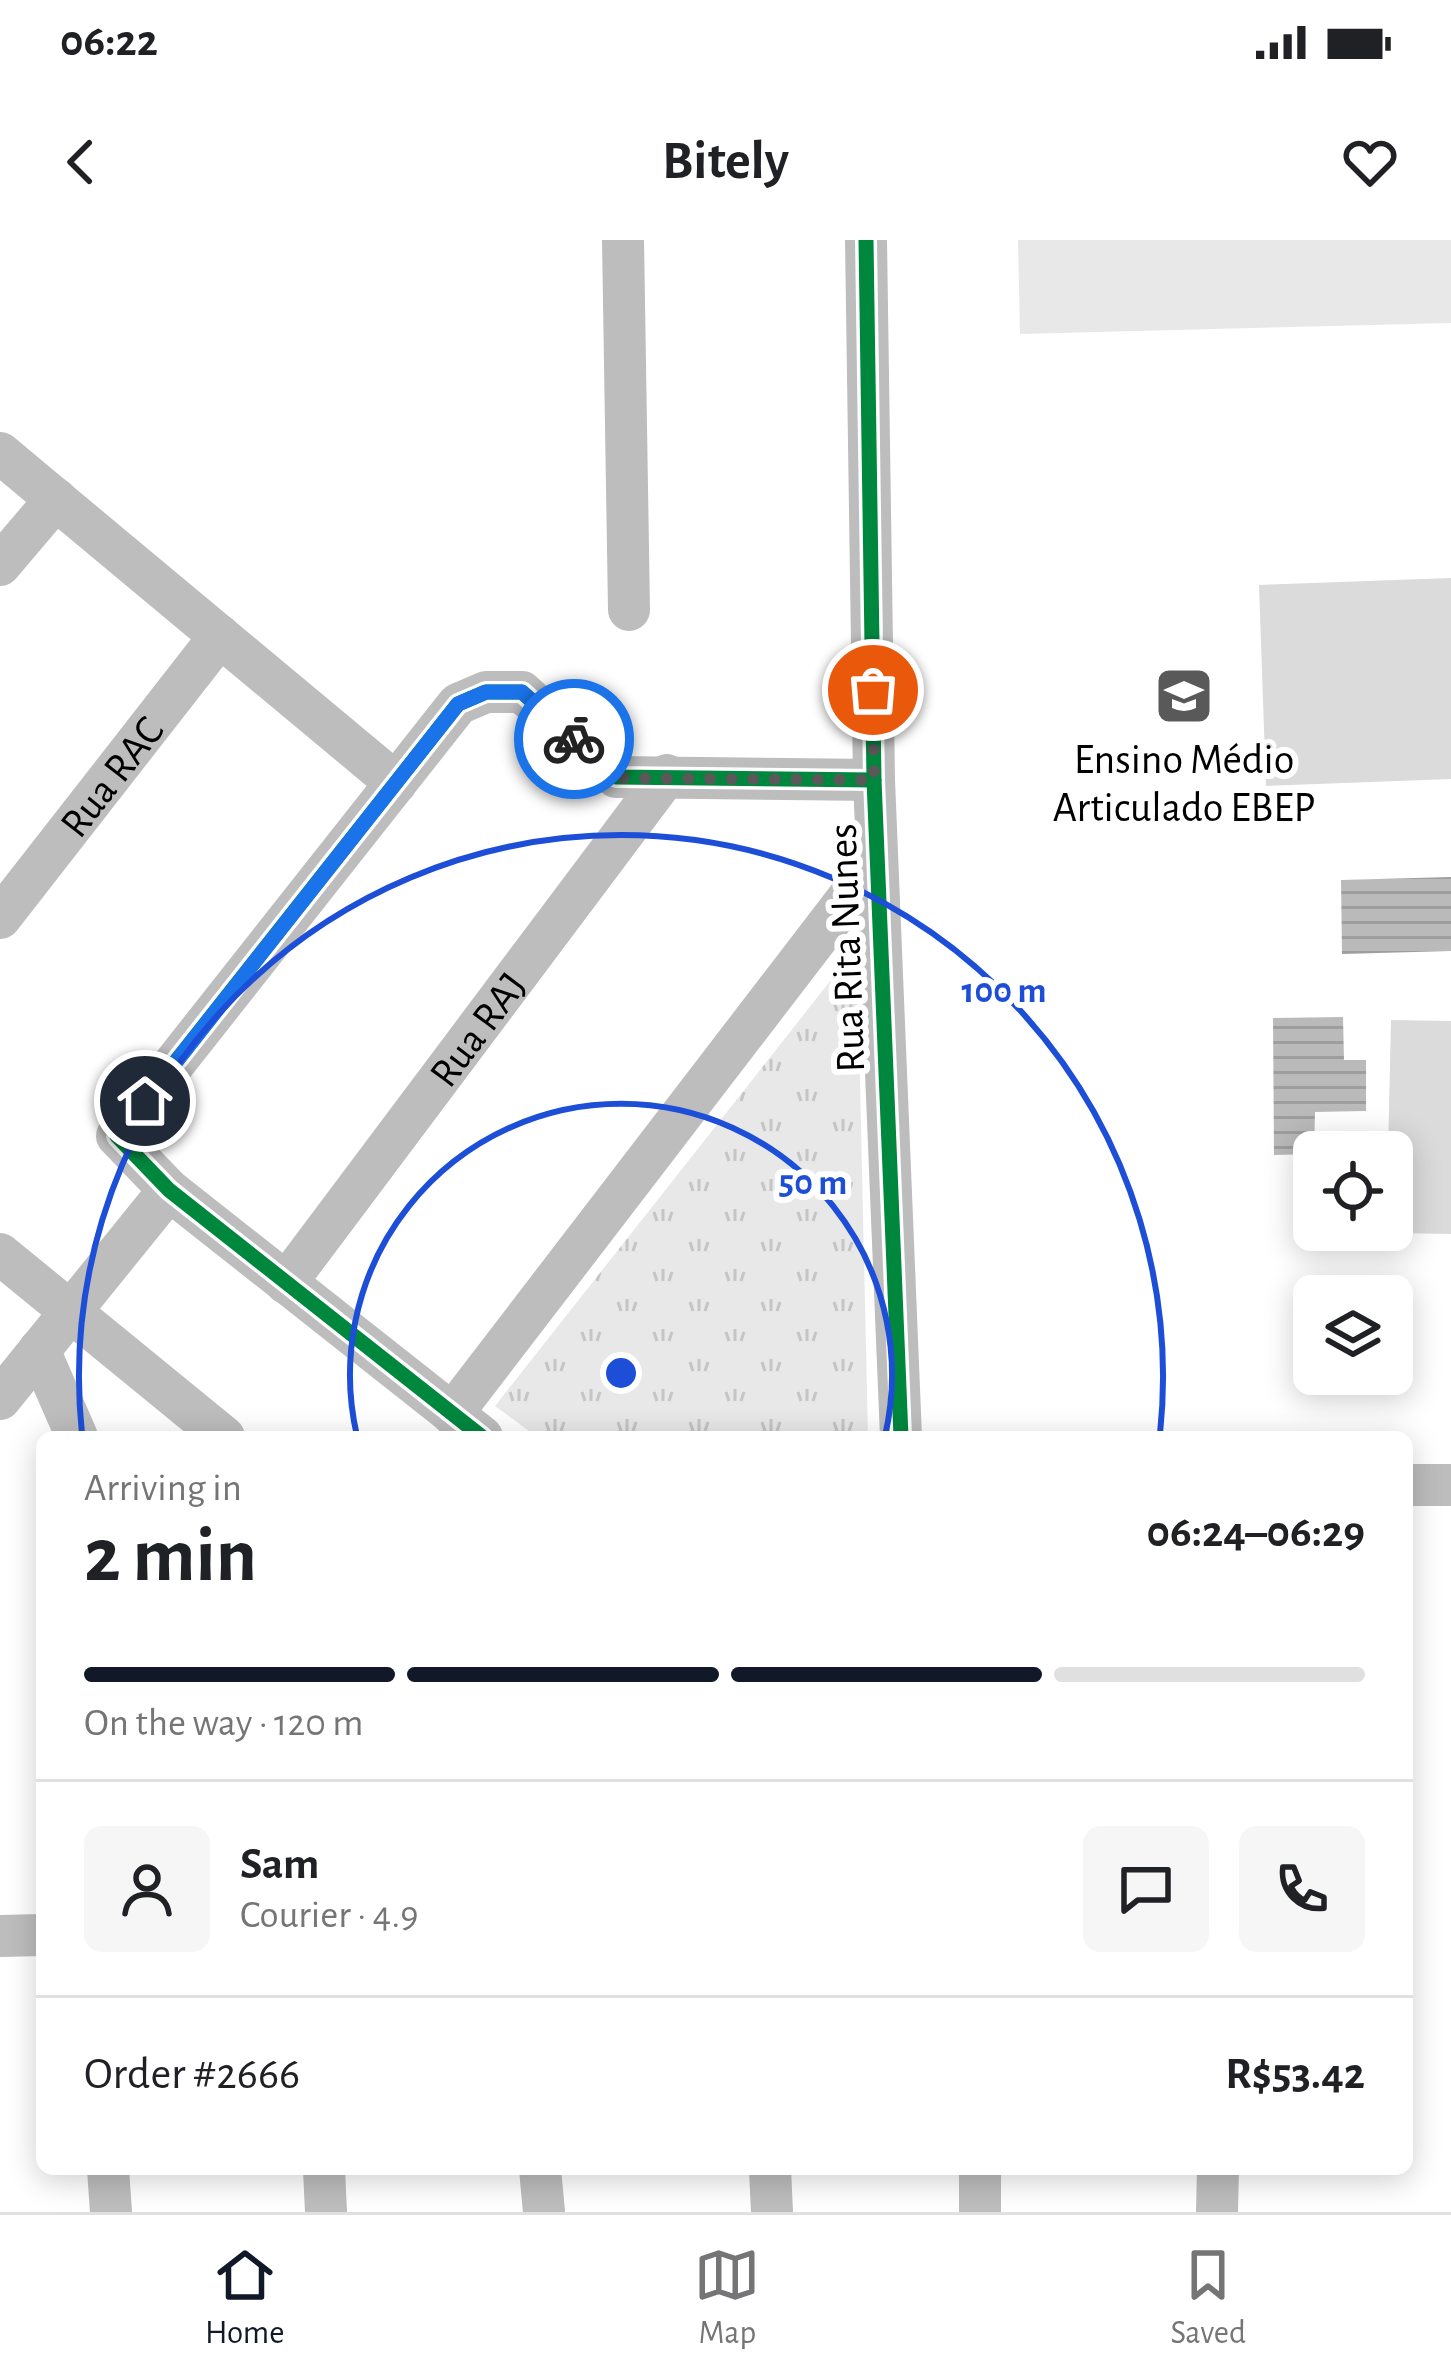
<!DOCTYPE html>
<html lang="en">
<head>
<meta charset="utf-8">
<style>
  :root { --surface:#fff; --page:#f6f6f6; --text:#202124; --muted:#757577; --line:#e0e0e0; --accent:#111827 }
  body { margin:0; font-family:"Alegreya Sans",sans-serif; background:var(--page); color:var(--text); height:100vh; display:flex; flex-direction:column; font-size:45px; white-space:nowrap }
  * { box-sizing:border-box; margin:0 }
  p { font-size:39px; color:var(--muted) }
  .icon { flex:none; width:66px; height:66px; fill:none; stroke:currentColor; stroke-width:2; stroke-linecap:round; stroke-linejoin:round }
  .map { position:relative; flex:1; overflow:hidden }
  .details { position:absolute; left:36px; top:1191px; width:1377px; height:744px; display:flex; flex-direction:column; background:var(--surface); border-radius:18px; box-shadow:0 6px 30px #0003 }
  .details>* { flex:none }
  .controls { position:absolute; left:1293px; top:891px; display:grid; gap:24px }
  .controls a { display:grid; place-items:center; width:120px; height:120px; border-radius:18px; background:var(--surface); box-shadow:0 6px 30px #0003; font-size:60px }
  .pin { position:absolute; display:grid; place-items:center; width:102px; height:102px; color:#fff; margin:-51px; border:6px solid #fff; border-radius:50%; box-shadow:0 3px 12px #0007 }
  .courier { position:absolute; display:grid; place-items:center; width:120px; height:120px; margin:-60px; border:9px solid #1a73e8; border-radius:50%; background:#fff; color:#222; box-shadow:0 3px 15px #0007 }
  .headline em { font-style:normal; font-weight:700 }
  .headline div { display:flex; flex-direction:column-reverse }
  .headline { display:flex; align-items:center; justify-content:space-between; height:204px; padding:0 48px }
  h1 { font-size:78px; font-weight:700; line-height:90px }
  .bar { display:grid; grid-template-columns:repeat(4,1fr); gap:18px 12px; align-content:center; height:144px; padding:0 48px }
  .bar i { height:15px; border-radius:9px; background:var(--line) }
  .bar .on { background:var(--accent) }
  .bar p { grid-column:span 4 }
  .line { display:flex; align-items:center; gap:30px; padding:0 48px; border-top:3px solid var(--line) }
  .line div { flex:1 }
  .round { display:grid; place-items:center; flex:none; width:126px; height:126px; border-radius:18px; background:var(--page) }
  .status { display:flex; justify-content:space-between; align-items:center; height:84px; padding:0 60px; background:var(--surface); direction:ltr }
  .status svg { height:33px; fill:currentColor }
  header { display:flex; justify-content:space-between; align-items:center; height:156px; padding:0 48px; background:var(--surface); font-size:54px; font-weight:700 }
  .tabs { display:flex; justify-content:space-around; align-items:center; height:168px; border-top:3px solid var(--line); background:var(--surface); font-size:33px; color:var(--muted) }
  .tabs a { display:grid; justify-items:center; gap:6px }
  .tabs .on { color:var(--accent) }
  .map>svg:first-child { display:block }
</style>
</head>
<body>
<div class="status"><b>06:22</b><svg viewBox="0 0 49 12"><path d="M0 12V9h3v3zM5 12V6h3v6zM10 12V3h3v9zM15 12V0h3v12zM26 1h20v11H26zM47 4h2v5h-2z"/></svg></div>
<header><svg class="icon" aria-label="back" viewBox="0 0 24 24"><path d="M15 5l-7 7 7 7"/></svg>Bitely<svg class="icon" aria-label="heart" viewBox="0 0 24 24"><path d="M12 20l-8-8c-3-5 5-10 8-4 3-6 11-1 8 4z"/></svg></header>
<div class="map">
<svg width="1451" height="1972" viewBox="0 0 1451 1972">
  <defs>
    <pattern id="grass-tufts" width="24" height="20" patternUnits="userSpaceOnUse" patternTransform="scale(3)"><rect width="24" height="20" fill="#e8e8e8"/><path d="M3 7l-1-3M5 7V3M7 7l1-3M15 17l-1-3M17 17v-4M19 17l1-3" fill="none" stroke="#c5c5c5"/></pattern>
    <pattern id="water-rules" width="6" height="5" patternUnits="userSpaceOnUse" patternTransform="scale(3)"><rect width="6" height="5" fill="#bababa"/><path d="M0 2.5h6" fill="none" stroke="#9e9e9e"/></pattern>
  </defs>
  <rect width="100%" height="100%" fill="#fff"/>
  <!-- grass -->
  <polygon fill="url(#grass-tufts)" points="857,707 868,1197 537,1197 495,1166"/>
  <!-- garden -->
  <polygon fill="#e8e8e8" points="1018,0 1451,0 1451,83 1020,94"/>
  <!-- water -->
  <g fill="url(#water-rules)">
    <polygon points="1451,637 1451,711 1342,714 1341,640"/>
    <polygon points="1343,777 1344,820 1366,820 1366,871 1315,872 1314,914 1274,915 1273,778"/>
  </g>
  <!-- building -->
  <g fill="#dbdbdb">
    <polygon points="1451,338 1451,539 1266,546 1259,345"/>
    <polygon points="1391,780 1451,781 1451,994 1392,993 1392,912 1388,912"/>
  </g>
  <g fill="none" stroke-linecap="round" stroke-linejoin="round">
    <!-- minor -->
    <g stroke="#bdbdbd" stroke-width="42">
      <polyline points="623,0 629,370"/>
      <polyline points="866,0 874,540 901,1197"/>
      <polyline points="0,213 396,543"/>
      <polyline points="0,325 56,259"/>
      <path id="s1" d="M0 678 220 396"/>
      <polyline points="0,1014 224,1197"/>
      <path id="s2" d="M286 1043 667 535"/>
      <polyline points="39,1110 77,1197"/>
      <polyline points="0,1159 169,950"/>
      <polyline points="452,1174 877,620"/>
      <polyline points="482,1197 169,950 117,896 458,464 486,452 522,452 616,537 874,540"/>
      <polyline points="1407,1245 1451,1245"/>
      <polyline points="0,1696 42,1695"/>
      <polyline points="108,1929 111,1972"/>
      <polyline points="324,1929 326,1972"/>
      <polyline points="540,1929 544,1972"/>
      <polyline points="770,1929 772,1972"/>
      <polyline points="980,1929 980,1972"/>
      <polyline points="1217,1972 1218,1929"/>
    </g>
    <!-- cycleway casing -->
    <g stroke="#fff" stroke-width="22">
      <g id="cycleway">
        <polyline points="866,0 874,540 901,1197"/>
        <polyline points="482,1197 169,950 117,896 458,464 486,452 522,452 616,537 874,540"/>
      </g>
    </g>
    <!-- cycleway -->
    <use href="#cycleway" stroke="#00873e" stroke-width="15"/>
  </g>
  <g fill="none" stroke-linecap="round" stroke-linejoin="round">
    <!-- done -->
    <polyline stroke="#595959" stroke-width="12" stroke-dasharray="0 21.6" points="574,499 616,538 874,540 873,450"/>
    <!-- route -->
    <polyline stroke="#1a73e8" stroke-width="15" points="145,861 458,464 486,452 522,452 574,499"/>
  </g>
  <!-- distance rings -->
  <g fill="none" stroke="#1d4ed8" stroke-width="6">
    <path d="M357 1196A271 271 0 1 1 885 1196"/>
    <path d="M82 1194A542 542 0 1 1 1160 1194"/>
  </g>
  <!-- icons -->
  <defs>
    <g id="school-square" transform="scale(3)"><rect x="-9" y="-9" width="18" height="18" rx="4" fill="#595959" stroke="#fff"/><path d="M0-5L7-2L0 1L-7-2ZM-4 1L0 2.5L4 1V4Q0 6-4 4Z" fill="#fff"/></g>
  </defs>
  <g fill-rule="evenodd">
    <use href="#school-square" x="1184" y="456"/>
  </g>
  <g text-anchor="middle" stroke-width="12" stroke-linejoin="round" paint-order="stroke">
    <!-- poi labels -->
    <g font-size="42" fill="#000" stroke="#fff">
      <text x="1184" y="533">Ensino Médio<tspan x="1184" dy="48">Articulado EBEP</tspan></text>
    </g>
    <!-- street labels -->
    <g font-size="42" fill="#000" stroke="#fff">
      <text dy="15" stroke="none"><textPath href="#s1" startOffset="180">Rua RAC</textPath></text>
      <text transform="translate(845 708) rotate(-92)" y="15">Rua Rita Nunes</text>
      <text dy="15" stroke="none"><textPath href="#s2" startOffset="318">Rua RAJ</textPath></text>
    </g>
  </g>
  <circle cx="621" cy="1133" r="18" fill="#1d4ed8" stroke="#fff" stroke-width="6"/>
  <g font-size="36" text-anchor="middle" font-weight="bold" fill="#1d4ed8" stroke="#fff" stroke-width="12" stroke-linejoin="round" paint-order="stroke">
    <text x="1004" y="762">100 m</text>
    <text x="813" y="954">50 m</text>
  </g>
</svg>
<div class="controls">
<a><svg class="icon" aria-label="locate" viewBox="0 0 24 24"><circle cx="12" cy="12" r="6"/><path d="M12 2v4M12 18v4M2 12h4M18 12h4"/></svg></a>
<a><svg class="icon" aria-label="layers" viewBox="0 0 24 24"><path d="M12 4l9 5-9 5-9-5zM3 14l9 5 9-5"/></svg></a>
</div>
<div class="pin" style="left:873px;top:450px;background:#ea580c"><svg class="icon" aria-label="bag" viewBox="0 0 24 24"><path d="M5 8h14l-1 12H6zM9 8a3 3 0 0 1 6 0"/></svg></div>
<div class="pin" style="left:145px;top:861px;background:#1f2937"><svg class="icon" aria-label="home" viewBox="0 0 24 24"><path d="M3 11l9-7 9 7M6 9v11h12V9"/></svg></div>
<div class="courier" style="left:574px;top:499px"><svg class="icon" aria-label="bike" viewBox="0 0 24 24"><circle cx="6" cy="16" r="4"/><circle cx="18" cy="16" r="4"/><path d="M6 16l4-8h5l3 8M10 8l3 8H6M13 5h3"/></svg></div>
<section class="details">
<div class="headline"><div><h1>2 min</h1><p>Arriving in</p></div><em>06:24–06:29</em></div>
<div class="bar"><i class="on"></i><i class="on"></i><i class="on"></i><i></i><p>On the way · 120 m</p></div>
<div class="line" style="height:216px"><a class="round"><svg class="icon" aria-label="person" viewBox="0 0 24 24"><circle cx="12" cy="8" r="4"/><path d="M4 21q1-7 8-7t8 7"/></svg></a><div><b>Sam</b><p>Courier · 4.9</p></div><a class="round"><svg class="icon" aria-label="chat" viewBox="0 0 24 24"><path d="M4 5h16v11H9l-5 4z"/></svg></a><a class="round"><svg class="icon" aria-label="phone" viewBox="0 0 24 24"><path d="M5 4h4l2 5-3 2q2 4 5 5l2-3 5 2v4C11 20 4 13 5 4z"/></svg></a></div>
<div class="line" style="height:156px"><div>Order #2666</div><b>R$53.42</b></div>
</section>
</div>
<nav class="tabs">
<a class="on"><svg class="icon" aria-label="home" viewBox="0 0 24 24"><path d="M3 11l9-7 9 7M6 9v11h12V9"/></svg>Home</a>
<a><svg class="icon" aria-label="map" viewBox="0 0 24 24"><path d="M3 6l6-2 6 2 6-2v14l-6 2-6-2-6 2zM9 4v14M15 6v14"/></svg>Map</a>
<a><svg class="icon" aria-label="saved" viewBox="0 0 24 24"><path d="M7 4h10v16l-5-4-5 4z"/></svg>Saved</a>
</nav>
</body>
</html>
